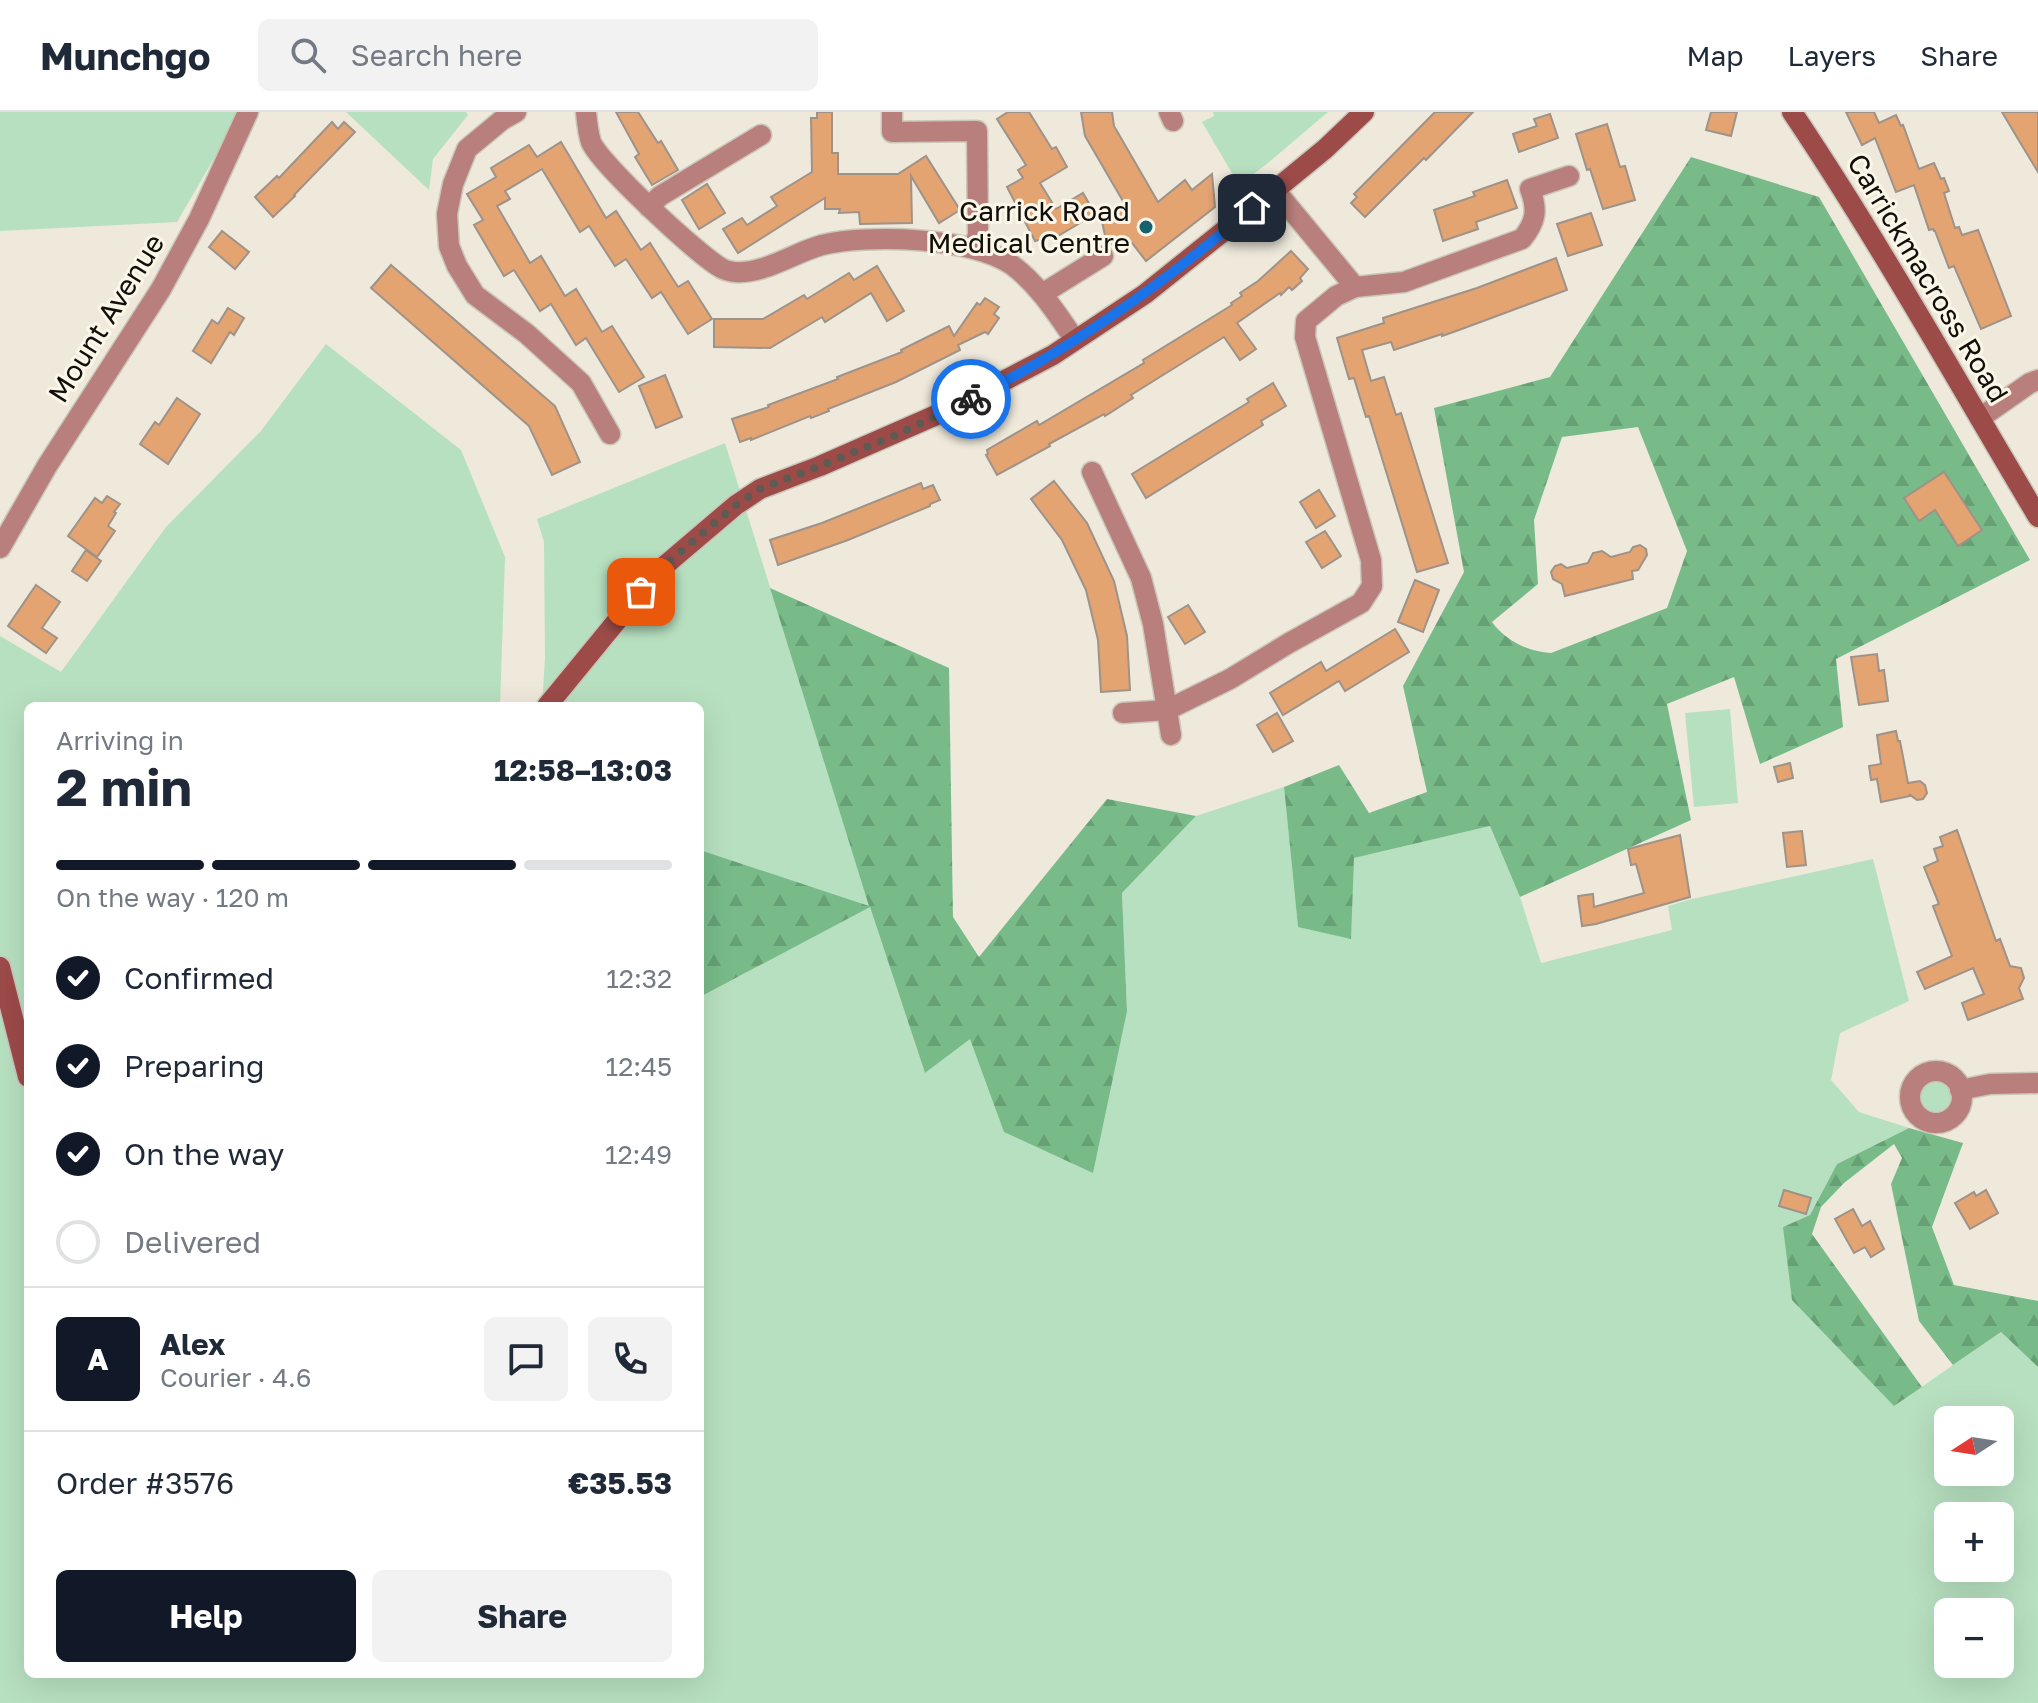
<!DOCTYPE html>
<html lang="en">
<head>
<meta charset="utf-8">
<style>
  :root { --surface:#fff; --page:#f2f2f3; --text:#1f2937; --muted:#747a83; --line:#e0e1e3; --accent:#111827 }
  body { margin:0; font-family:"Golos Text",sans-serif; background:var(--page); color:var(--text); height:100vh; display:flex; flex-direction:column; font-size:30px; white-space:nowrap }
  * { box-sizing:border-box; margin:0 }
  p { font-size:26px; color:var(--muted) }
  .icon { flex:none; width:44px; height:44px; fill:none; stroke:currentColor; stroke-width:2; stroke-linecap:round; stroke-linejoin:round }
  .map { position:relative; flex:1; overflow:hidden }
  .drawer { position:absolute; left:24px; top:590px; width:680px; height:976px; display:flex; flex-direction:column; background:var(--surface); border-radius:12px; box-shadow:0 8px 32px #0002 }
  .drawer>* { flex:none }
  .needle { width:52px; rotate:258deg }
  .controls { position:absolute; left:1934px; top:1294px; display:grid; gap:16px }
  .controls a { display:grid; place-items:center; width:80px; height:80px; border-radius:12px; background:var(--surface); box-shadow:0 8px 32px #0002; font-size:40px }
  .pin { position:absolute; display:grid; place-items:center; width:68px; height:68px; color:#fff; margin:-34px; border-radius:16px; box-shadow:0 4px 12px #0006 }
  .courier { position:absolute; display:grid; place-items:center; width:80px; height:80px; margin:-40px; border:6px solid #1a73e8; border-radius:50%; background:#fff; color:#222; box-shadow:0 2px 10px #0007 }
  .overview em { font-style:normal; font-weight:700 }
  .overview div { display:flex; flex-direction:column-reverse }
  .overview { display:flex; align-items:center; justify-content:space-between; height:136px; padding:0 32px }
  h1 { font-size:52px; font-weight:700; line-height:60px }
  .bar { display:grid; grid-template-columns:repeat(4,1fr); gap:12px 8px; align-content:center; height:96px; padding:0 32px }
  .bar i { height:10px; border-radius:6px; background:var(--line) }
  .bar .active { background:var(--accent) }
  .bar p { grid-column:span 4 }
  .line { display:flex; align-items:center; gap:20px; padding:0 32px; border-top:2px solid var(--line) }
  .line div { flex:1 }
  .round { display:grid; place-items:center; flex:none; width:84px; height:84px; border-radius:12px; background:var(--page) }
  ol { padding:0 32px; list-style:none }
  li { display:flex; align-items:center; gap:24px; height:88px }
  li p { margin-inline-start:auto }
  li .icon { padding:8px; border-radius:50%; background:var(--accent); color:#fff; stroke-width:4 }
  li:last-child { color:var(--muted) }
  li i { width:44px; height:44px; border:4px solid var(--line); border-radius:50% }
  .primary-button { display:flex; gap:16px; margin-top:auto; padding:16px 32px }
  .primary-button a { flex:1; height:92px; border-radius:12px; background:var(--accent); color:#fff; font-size:32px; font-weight:700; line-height:92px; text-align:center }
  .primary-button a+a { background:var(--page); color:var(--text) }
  header { display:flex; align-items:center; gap:48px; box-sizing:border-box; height:112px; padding:0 40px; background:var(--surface); border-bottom:2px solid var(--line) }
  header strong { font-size:38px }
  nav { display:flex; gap:44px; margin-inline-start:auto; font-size:28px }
  .search { width:560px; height:72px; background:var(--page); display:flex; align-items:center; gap:20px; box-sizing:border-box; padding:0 28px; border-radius:12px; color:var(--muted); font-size:30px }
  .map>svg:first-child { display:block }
</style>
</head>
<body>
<header>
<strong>Munchgo</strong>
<div class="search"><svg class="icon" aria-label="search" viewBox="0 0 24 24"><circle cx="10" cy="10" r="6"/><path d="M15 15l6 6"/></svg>Search here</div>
<nav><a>Map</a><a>Layers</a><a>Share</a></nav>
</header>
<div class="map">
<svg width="2038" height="1591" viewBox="0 0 2038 1591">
  <defs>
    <pattern id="forest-firs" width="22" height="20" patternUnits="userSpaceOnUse" patternTransform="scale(2)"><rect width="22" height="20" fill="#78bb89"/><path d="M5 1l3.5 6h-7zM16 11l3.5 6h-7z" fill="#67a075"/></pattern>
  </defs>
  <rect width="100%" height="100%" fill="#eee9db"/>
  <!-- green -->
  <g fill="#b7e0c0" fill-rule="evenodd">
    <polygon points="0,0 241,0 177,110 0,119"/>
    <polygon points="346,0 466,0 468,3 433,47 429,78"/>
    <polygon points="1213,0 1328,0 1268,51 1239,73 1202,10 1214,4"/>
    <path d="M326 232 461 338 505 445 500 594H28V1562H700V885L869 795 700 738V594H542L545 547 544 430 537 407 725 331 870 795 925 961 970 926 1127 899 1122 781 1196 704 1284 675 1298 815 1354 746 1490 714 1520 785 1541 851 1672 818 1668 794 1692 787 1873 747 1909 889 1840 921 1831 968 1859 1000 1909 1016 1837 1052 1810 1103 1783 1115 1894 1294 2001 1220 2038 1255V1591H0V524L61 560 166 415 261 319ZM1948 1308H2000V1360H1948ZM1948 1404H2000V1456H1948ZM1948 1500H2000V1552H1948Z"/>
    <polygon points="1730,597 1738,691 1694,695 1685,601"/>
    <circle cx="1935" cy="984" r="17"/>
  </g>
  <!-- forest -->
  <g fill="url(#forest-firs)" fill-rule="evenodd">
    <path d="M1691 45 1819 85 2030 448 1836 547 1843 615 1760 652 1734 565 1667 592 1691 708 1520 785 1490 714 1354 746 1351 827 1298 815 1284 675 1339 653 1369 701 1427 680 1403 574 1464 460 1434 296 1550 265ZM1638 315 1687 439 1667 496 1551 541C1528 540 1505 528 1492 510L1538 472 1534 408 1562 325Z"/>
    <polygon points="770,476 949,556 953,805 979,845 1107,687 1196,704 1122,781 1127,899 1093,1061 1004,1020 970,927 925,961 870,795 700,885 700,738 869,794"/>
    <polygon points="1909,1016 1963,1031 1932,1115 1954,1173 2038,1189 2038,1255 2001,1220 1953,1253 1919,1209 1891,1072 1902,1046 1894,1032 1844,1071 1821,1095 1812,1122 1922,1275 1894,1294 1792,1188 1783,1115 1810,1103 1837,1052"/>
  </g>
  <!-- building -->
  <g fill="#e4a472" stroke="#9e9289" stroke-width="2">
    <polygon points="616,0 638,0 658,31 661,29 678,58 652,73 635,45 639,42"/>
    <polygon points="817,0 832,0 832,41 838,41 838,62 898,62 926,44 960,98 939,111 911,64 912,111 860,112 859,100 839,101 840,97 825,97 825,86 738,141 723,117 742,106 747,113 777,94 771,85 812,60 811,6 817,6"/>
    <polygon points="1008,0 1029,0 1052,37 1056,35 1067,55 1040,71 1056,97 1083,81 1095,102 1058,124 1057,123 1035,129 1007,75 1023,66 1018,58 1026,53 997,7"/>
    <polygon points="1081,0 1112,0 1114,14 1158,90 1185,68 1192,78 1212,62 1215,95 1146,149 1132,131 1123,132 1123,130 1107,132 1100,101 1127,96 1085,24"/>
    <polygon points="1435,0 1473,0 1426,48 1424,46 1365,105 1351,91 1357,85 1354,82"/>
    <polygon points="1711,0 1737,0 1731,24 1706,18"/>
    <polygon points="1846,0 1874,0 1879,11 1896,3 1901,14 1903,13 1919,57 1934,51 1941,67 1944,66 1949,79 1944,81 1955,116 1959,115 1962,123 1978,118 2011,204 1981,217 1954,154 1949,156 1935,119 1934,119 1933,117 1929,118 1914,73 1896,80 1875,26 1862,33"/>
    <polygon points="2002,0 2038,0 2038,60 2018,27"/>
    <polygon points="1550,2 1558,26 1519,40 1513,22 1537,14 1534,7"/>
    <polygon points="332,10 338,17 344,10 355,20 294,83 295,84 273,105 255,85 277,64 279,66"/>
    <polygon points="1607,12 1620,55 1625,54 1635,88 1603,97 1590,57 1587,58 1576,22"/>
    <polygon points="561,30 606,106 616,99 641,138 650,131 678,175 688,169 712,207 688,222 661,180 652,186 626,147 615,154 589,114 580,120 542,57 505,79 510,87 497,94 530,151 541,144 565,184 576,177 602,220 612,214 644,265 619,280 586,226 576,233 551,192 540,199 514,158 504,164 474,113 483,108 467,82 496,65 491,56 529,33 537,45"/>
    <polygon points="1507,68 1517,96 1476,110 1478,117 1443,129 1434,98 1475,84 1473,80"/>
    <polygon points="707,72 725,101 699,117 682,88"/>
    <polygon points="1591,101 1602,133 1568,144 1557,112"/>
    <polygon points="222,119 249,140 235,157 209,135"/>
    <polygon points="1291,139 1308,157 1300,166 1302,169 1292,178 1289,175 1281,183 1280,181 1237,211 1256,237 1240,248 1224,225 1131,283 1133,286 1105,304 1104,302 1049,332 1050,334 997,363 986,343 988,342 987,338 1037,309 1039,313 1144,251 1143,248 1232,193 1231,191 1242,184 1240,181 1258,169"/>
    <polygon points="1556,146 1567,178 1459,218 1442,224 1442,222 1394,238 1391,230 1362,238 1371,269 1384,265 1396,303 1401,301 1448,451 1417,460 1369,304 1366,305 1354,266 1349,267 1337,226 1384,211 1383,206 1477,176"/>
    <polygon points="391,153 555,294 580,350 552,363 529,314 371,176"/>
    <polygon points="877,154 904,199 887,209 871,181 825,210 822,205 770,236 714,235 714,207 763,207 804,183 807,187 849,161 854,168"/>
    <polygon points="985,186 999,195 994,202 999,206 988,222 985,220 958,233 960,238 896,270 828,297 829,299 811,306 810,304 751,328 751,326 740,330 732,307 769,295 768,293 838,267 837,265 902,240 901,238 949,214 954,224 977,191 980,193"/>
    <polygon points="228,196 244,206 234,223 230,220 211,251 193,239 212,208 218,212"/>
    <polygon points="665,263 682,305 656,316 639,274"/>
    <polygon points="1273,271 1286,294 1261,309 1263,313 1146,386 1132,362 1249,290 1247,287"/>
    <polygon points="177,286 200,302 168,352 140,332 155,310 159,313"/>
    <polygon points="1944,360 1982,418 1958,434 1935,398 1919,409 1904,386"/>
    <polygon points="1054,369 1087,411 1114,469 1127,524 1130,578 1101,580 1098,528 1086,478 1062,428 1031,387"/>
    <polygon points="921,371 923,377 933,373 940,388 930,392 930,394 848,428 778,453 770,428 822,411"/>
    <polygon points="1319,378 1335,404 1316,416 1300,390"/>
    <polygon points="107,384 120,392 114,400 116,401 108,414 115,419 97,445 68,424 95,386 102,391"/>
    <polygon points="1325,419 1341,444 1322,456 1306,430"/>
    <polygon points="1640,433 1646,437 1647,443 1638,458 1632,459 1633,467 1565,484 1562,472 1553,467 1551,460 1555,454 1561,452 1567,456 1588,451 1593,441 1602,439 1611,445 1630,440 1633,435"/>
    <polygon points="86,438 101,449 87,469 72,459"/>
    <polygon points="1415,468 1439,478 1423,520 1398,510"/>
    <polygon points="36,473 60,490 42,516 57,526 46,541 8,514"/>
    <polygon points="1188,493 1205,520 1185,532 1168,505"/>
    <polygon points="1395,517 1409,540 1345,579 1339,569 1283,603 1270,581 1321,550 1326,559"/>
    <polygon points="1877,542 1879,559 1884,558 1888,589 1859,593 1851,545"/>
    <polygon points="1277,601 1293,629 1273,640 1257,613"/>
    <polygon points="1896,619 1898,629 1900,629 1908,671 1920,669 1925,673 1927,681 1923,687 1917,688 1910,683 1910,684 1881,690 1877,667 1871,668 1869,654 1881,652 1877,623"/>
    <polygon points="1790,651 1793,666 1778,670 1774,655"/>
    <polygon points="1957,718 1996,829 2000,827 2010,854 2021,856 2024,866 2019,876 2023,887 1968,908 1962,891 1984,882 1973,856 1925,877 1917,860 1952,844 1933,794 1939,792 1924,755 1938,749 1934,737 1943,734 1940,725"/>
    <polygon points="1802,719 1806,753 1787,755 1783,721"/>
    <polygon points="1680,723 1690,785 1596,812 1582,814 1578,784 1593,782 1594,795 1644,781 1636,752 1631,753 1628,737"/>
    <polygon points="1784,1078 1811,1086 1806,1102 1779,1094"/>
    <polygon points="1986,1078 1998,1101 1970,1117 1955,1091 1974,1080 1976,1084"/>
    <polygon points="1853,1097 1862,1114 1870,1109 1884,1137 1871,1145 1865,1135 1854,1141 1835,1107"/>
  </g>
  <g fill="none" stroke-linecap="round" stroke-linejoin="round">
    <!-- street casing -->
    <g stroke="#cac6ba" stroke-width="23">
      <g id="street">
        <polyline points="516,0 502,8 467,37 453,72 447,102 449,134 457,154 475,183 527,222 581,271 610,322"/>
        <path d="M586 0C587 10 588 21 591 30 600 52 700 145 723 157 725 158 732 160 735 160 765 162 793 141 822 133 867 122 973 125 1012 153 1039 173 1057 202 1075 228"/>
        <polyline points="892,0 892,20 977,19 978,123 974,136"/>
        <polyline points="1169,0 1173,9"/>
        <polyline points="649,95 660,84 761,23"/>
        <path d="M1355 175 1404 170 1522 127C1536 110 1538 98 1530 77L1569 64"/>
        <polyline points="1042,182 1103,144"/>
        <polyline points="1980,306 2030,271 2038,268"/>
        <polyline points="1092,360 1141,466 1153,512 1171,623"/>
        <polyline points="0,436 47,354 161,177 199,107 248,0"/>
        <polyline points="1123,601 1167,598 1230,567 1289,531 1361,491 1372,474 1371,448 1305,225 1306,209 1336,184 1355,175 1275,78"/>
        <circle cx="1936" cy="985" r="26"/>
        <polyline points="1960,978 1990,972 2038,971"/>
      </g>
    </g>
    <!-- secondary casing -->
    <g stroke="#cac6ba" stroke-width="23">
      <g id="secondary">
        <path d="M1792 0C1880 131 1957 269 2038 405"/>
        <polyline points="547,594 656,461 736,393 760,377 820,354 950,297 1053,243 1145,182 1275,78 1325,37 1364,0"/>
        <polyline points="0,855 28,965"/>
      </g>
    </g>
    <!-- street -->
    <use href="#street" stroke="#b97f7c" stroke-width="20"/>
    <!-- secondary -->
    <use href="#secondary" stroke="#9c4b49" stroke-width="20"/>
  </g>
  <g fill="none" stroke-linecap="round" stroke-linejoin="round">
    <!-- done -->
    <polyline stroke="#5e5b53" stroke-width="8" stroke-dasharray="0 14.4" points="641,480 656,461 706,418 736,393 760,377 820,354 896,323 971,287"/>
    <!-- route -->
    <path stroke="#1a73e8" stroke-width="10" d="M971 287C1073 236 1166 170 1252 96"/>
  </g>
  <!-- markers -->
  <circle fill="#15616d" stroke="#fbf6e8" stroke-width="3" cx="1146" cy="115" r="8"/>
  <g text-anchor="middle" stroke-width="6" stroke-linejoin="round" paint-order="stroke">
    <!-- poi labels -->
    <g font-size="28" fill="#100f0a" stroke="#fbf6e8" text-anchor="end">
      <text x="1130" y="109">Carrick Road<tspan x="1130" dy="32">Medical Centre</tspan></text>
    </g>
    <!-- street labels -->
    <g font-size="28" fill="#100f0a" stroke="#fbf6e8">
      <text transform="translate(1928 166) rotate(59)" y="10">Carrickmacross Road</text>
      <text transform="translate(106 206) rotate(-58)" y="10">Mount Avenue</text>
    </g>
  </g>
</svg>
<div class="controls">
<a><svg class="needle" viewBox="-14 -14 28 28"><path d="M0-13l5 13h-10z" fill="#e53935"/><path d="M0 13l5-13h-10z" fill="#747a83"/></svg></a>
<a>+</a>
<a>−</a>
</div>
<div class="pin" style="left:641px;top:480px;background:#ea580c"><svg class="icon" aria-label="bag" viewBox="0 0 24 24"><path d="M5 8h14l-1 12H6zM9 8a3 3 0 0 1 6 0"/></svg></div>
<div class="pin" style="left:1252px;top:96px;background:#1f2937"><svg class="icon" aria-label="home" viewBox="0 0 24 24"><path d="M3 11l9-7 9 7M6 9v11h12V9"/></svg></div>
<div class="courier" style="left:971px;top:287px"><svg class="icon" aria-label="bike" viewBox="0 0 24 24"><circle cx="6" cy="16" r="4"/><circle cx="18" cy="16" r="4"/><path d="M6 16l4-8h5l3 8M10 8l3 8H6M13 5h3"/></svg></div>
<section class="drawer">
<div class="overview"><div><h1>2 min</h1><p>Arriving in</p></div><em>12:58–13:03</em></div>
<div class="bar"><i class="active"></i><i class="active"></i><i class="active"></i><i></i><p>On the way · 120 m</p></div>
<ol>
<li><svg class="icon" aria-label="check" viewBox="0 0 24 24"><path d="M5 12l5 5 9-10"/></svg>Confirmed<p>12:32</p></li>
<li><svg class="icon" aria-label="check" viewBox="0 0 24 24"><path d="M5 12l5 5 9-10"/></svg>Preparing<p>12:45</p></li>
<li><svg class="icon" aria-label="check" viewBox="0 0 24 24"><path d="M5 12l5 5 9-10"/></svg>On the way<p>12:49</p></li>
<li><i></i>Delivered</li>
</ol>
<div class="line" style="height:144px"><b class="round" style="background:var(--accent);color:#fff">A</b><div><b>Alex</b><p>Courier · 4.6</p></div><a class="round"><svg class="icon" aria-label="chat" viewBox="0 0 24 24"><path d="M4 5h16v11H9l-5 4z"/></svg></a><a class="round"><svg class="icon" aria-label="phone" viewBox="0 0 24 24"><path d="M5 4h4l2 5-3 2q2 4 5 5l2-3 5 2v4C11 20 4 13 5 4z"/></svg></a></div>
<div class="line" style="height:104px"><div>Order #3576</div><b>€35.53</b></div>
<div class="primary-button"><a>Help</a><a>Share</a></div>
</section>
</div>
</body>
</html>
